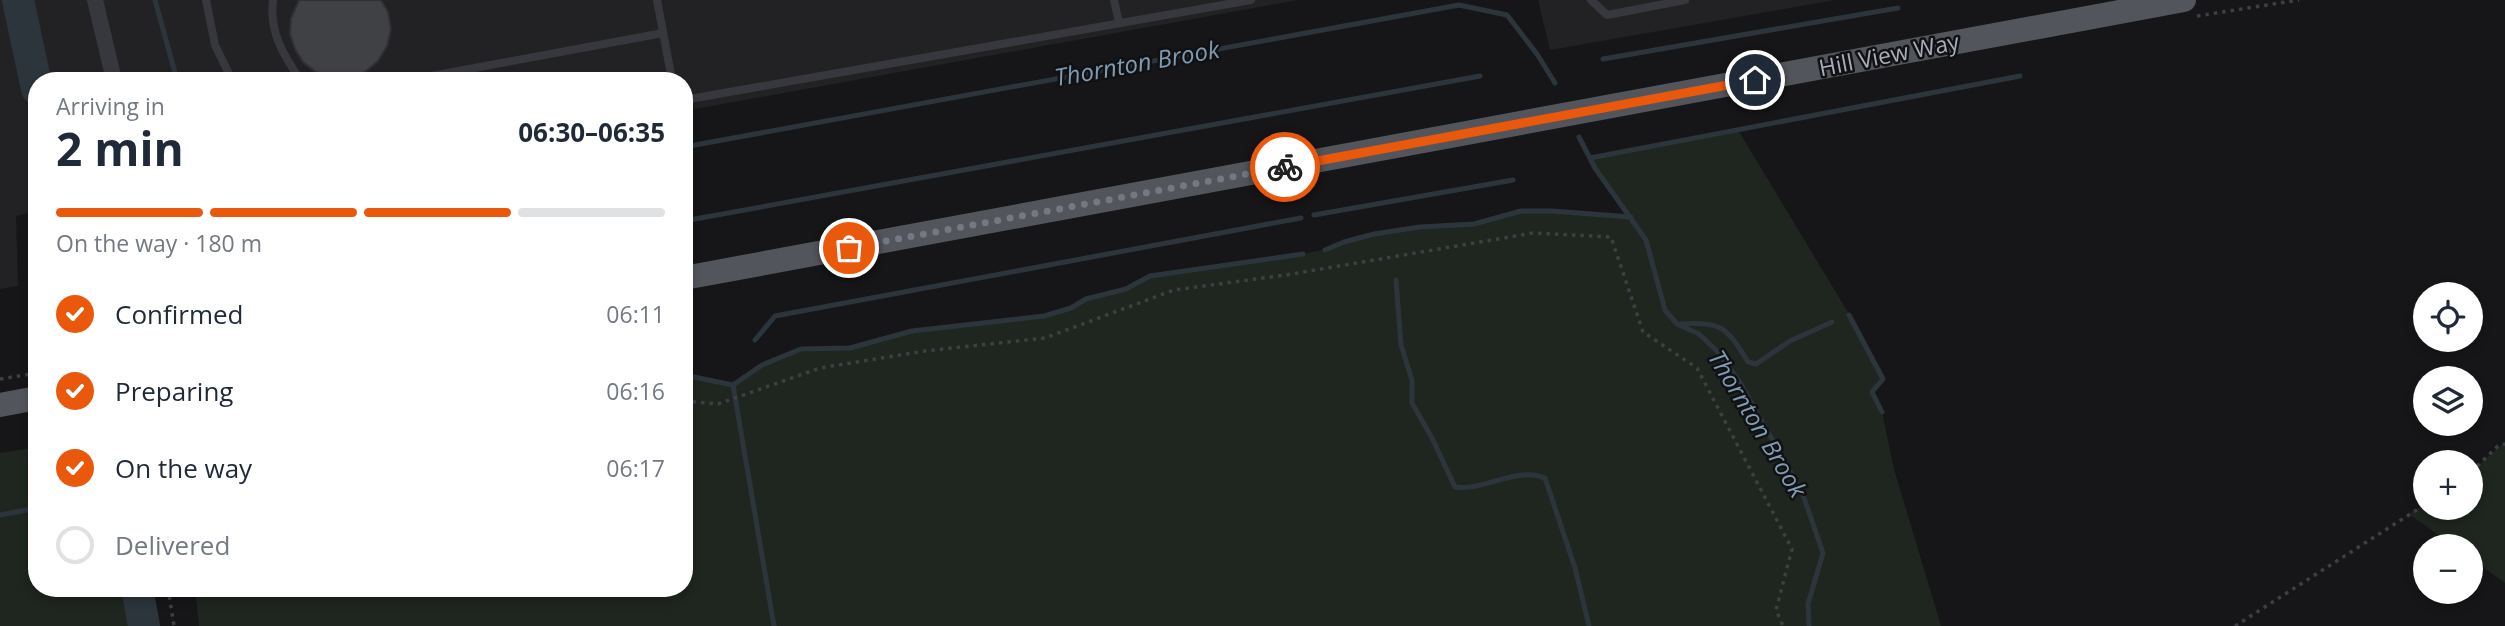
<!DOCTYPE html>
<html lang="en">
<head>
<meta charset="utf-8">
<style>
  :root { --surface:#fff; --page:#f6f6f7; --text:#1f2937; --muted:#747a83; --line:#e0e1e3; --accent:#ea580c }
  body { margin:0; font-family:"Open Sans",sans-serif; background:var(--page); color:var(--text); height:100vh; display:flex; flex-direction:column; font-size:26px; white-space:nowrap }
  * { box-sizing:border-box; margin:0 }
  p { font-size:23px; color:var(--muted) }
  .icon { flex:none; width:38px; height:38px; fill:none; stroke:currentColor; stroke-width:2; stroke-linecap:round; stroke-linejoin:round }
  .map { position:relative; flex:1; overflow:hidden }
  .side { position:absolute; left:28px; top:72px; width:665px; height:525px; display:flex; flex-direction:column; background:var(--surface); border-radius:28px; box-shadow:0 4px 10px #0003 }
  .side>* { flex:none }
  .tools { position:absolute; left:2413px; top:282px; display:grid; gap:14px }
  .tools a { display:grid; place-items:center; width:70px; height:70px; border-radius:50%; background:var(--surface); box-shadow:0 4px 10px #0003; font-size:35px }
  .pin { position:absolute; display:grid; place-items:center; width:60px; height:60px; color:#fff; margin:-30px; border:4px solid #fff; border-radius:50%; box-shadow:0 2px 7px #0007 }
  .courier { position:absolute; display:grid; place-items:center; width:70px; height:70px; margin:-35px; border:5px solid #ea580c; border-radius:50%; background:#fff; color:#222; box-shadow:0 2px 9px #0007 }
  .overview em { font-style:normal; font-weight:700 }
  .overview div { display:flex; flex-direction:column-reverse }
  .overview { display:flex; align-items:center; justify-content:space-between; height:119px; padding:0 28px }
  h1 { font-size:46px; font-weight:700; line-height:52px }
  .bar { display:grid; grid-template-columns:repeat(4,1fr); gap:10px 7px; align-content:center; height:84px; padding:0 28px }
  .bar i { height:9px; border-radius:5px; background:var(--line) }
  .bar .active { background:var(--accent) }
  .bar p { grid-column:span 4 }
  ol { padding:0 28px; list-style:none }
  li { display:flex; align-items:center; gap:21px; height:77px }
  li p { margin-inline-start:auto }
  li .icon { padding:7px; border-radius:50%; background:var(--accent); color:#fff; stroke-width:4 }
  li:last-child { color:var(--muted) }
  li i { width:38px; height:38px; border:4px solid var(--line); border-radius:50% }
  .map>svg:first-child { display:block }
</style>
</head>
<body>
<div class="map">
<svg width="2505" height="626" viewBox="0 0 2505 626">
  <rect width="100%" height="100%" fill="#161618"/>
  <!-- built -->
  <g fill="#222225">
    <polygon points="0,0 1298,0 684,111 684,80 37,80 37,211 16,216 18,286 0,289"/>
    <polygon points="1538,0 1835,0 1550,50"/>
  </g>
  <!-- green -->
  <g fill="#1e261f">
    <path d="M1738 130 1849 314 1883 379 1872 392 1882 412 1894 469 1941 626H199L195 588H684V375L733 385 762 365 801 349 850 348 912 331 1044 316 1071 308 1086 299 1126 289 1150 276 1303 254C1328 250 1350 239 1375 234 1407 228 1438 227 1471 225 1489 223 1505 213 1523 211 1558 207 1595 214 1630 217L1590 158Z"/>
    <polygon points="2505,442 2505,583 2471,558 2471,546 2454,546 2409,514 2425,504 2426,508 2471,508 2471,472"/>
    <polygon points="37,447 37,588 137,588 144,626 0,626 0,453"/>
  </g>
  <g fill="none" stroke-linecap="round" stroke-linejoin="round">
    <!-- stream -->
    <g stroke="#2c353c" stroke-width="5">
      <polyline points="155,0 177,80"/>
      <polyline points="1603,59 1898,8"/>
      <polyline points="1579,137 1595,168 1646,240 1665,310 1677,324 1699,334 1717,351 1739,381 1802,492 1823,553 1808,604 1809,626"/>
      <polyline points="684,147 1459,5 1507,15 1537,54 1555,83"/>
      <polyline points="1590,158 2020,76"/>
      <polyline points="1314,215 1513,180"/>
      <polyline points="684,221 1480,76"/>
      <polyline points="1325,250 1344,242 1374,234 1420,227 1474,224 1521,211 1552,211 1631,217"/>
      <path d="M1396 280 1401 345 1412 380V403L1432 438 1455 487C1487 491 1515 466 1545 478L1575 568 1589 626"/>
      <polyline points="1849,315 1883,379 1872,392 1882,412"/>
      <path d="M1680 324C1722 322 1726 326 1748 362L1756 364 1790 341 1832 322"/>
      <polyline points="755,340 775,316 1301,218"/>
      <polyline points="684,375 733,385"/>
      <polyline points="0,515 37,508"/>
      <polyline points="774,626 733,385 762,365 801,349 850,348 912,331 1044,316 1071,308 1086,299 1126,289 1150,276 1303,254"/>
    </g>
    <!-- river -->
    <g stroke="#2c353c" stroke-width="32">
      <polyline points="18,0 37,89"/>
      <polyline points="137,588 144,626"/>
    </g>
  </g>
  <!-- building -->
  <polygon fill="#404145" stroke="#303034" stroke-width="2" points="299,0 381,0 388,12 391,29 387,46 378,61 365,72 348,78 330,77 316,72 303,62 295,49 290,34 291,18"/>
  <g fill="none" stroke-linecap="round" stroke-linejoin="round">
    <!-- path -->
    <g stroke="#3d3f44" stroke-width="3.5" stroke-dasharray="3.5 5" stroke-linecap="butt">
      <polyline points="2197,16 2299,0"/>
      <polyline points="0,379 37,373"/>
      <polyline points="684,401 718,404 820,368 925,351 1045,338 1174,290 1286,275 1533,233 1611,237 1643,332 1697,368 1792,549 1776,610 1783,626"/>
      <polyline points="2471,472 2498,446 2505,444"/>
      <polyline points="168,588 174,626"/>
      <polyline points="2235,626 2426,504"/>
    </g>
    <!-- service -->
    <g stroke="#37383d" stroke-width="8">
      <polyline points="206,0 215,45 232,80"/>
      <path d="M273 0C269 31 283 55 300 79L305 80"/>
      <polyline points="657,0 672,80"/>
      <polyline points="1114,0 1119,23"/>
      <polyline points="1591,0 1607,15 1685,0"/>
      <polyline points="410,80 663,33"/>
      <polyline points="684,100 1251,0"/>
    </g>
    <!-- minor -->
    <polyline stroke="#37383d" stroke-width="16" points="95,0 114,80"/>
    <!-- primary -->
    <g stroke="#53555c" stroke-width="24">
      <polyline points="684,278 2184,0"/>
      <polyline points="0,405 37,398"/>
    </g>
  </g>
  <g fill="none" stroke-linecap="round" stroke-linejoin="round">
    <!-- done -->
    <polyline stroke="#757880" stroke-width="7" stroke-dasharray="0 12.6" points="849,248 1285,167"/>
    <!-- route -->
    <polyline stroke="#ea580c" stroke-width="9" points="1285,167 1755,80"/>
  </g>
  <g text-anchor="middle" stroke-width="5" stroke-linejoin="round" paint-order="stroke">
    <!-- street labels -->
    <g font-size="23" fill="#a8adb8" stroke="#111113">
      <text transform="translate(1889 55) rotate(-11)" y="8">Hill View Way</text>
    </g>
    <!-- water labels -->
    <g font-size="24" font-style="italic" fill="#7f9bb3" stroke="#111113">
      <text transform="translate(1137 64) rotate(-10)" y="8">Thornton Brook</text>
      <text transform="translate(1757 424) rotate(59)" y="8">Thornton Brook</text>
    </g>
  </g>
</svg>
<div class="tools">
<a><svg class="icon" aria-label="locate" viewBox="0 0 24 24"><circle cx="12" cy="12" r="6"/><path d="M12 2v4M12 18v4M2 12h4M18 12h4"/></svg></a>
<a><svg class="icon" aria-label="layers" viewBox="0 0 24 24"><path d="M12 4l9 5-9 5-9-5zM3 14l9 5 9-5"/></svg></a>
<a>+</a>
<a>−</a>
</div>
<div class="pin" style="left:849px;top:248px;background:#ea580c"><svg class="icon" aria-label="bag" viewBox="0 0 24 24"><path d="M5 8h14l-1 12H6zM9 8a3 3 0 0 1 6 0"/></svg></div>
<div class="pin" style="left:1755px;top:80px;background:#1f2937"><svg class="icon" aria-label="home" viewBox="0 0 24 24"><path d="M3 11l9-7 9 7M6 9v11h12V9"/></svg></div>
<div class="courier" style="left:1285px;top:167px"><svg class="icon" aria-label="bike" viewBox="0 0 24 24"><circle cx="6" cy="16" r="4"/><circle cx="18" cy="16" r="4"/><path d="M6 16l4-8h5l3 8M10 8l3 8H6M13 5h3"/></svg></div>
<section class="side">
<div class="overview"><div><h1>2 min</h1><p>Arriving in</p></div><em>06:30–06:35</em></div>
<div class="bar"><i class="active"></i><i class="active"></i><i class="active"></i><i></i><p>On the way · 180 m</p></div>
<ol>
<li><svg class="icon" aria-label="check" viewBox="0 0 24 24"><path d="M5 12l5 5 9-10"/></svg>Confirmed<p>06:11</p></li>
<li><svg class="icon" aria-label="check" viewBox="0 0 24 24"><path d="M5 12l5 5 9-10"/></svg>Preparing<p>06:16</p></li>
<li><svg class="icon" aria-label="check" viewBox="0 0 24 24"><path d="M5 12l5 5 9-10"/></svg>On the way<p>06:17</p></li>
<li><i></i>Delivered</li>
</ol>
</section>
</div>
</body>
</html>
